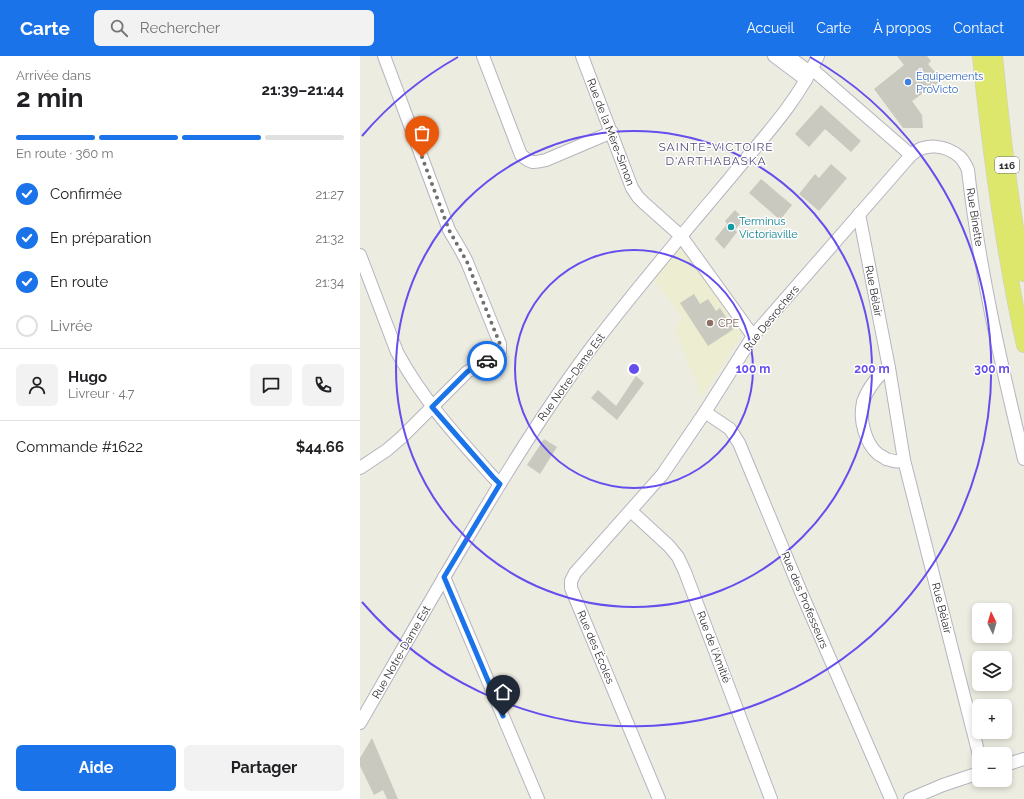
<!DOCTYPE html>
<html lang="fr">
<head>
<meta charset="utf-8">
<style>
  :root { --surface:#fff; --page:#f2f2f2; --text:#202124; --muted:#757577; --line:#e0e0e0; --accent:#1a73e8 }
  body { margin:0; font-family:Raleway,sans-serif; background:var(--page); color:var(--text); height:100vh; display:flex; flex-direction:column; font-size:15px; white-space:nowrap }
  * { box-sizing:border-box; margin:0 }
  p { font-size:13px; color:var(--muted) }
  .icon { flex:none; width:22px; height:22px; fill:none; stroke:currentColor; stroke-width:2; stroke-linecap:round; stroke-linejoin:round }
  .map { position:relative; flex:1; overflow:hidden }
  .side { display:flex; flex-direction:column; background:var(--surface); width:360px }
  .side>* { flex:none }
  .needle { width:26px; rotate:355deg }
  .buttons { position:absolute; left:612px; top:547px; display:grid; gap:8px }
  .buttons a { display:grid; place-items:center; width:40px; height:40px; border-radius:6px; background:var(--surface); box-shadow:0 2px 6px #0003; font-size:20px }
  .pin { position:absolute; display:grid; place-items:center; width:34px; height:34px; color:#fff; margin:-41px -17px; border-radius:50% 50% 50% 0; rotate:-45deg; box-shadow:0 0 4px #0007 }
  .pin .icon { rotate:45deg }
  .courier { position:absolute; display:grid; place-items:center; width:40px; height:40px; margin:-20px; border:3px solid #1a73e8; border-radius:50%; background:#fff; color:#222; box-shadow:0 1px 5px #0007 }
  .summary em { font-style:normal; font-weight:700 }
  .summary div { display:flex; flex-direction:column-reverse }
  .summary { display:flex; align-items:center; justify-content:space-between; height:68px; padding:0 16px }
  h1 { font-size:26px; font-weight:700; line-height:30px }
  .bar { display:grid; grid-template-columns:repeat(4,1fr); gap:6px 4px; align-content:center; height:48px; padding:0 16px }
  .bar i { height:5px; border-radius:3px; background:var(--line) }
  .bar .on { background:var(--accent) }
  .bar p { grid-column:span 4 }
  .line { display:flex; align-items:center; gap:10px; padding:0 16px; border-top:1px solid var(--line) }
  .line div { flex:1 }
  .round { display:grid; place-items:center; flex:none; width:42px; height:42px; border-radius:6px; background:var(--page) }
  ol { padding:0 16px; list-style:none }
  li { display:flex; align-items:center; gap:12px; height:44px }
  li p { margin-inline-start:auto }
  li .icon { padding:4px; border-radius:50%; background:var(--accent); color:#fff; stroke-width:4 }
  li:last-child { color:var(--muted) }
  li i { width:22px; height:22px; border:2px solid var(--line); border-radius:50% }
  .primary-button { display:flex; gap:8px; margin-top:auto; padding:8px 16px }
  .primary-button a { flex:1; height:46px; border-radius:6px; background:var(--accent); color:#fff; font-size:16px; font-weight:700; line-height:46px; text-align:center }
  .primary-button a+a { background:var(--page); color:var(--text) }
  header { display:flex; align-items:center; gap:24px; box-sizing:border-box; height:56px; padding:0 20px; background:var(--accent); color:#fff }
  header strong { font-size:19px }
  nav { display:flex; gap:22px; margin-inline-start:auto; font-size:14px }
  .search { width:280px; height:36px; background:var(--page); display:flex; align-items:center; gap:10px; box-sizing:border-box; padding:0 14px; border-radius:6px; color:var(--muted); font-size:15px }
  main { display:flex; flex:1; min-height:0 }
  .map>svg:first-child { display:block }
</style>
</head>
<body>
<header>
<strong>Carte</strong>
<div class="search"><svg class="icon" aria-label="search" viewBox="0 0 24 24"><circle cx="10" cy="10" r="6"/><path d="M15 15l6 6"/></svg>Rechercher</div>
<nav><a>Accueil</a><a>Carte</a><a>À propos</a><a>Contact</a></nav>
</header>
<main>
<section class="side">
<div class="summary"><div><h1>2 min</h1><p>Arrivée dans</p></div><em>21:39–21:44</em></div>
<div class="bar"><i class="on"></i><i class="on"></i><i class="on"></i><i></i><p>En route · 360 m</p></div>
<ol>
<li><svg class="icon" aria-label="check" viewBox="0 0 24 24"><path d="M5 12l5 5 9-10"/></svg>Confirmée<p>21:27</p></li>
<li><svg class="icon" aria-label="check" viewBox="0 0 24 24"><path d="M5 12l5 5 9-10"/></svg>En préparation<p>21:32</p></li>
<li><svg class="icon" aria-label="check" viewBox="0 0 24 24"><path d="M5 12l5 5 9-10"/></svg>En route<p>21:34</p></li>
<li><i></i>Livrée</li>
</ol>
<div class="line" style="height:72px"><a class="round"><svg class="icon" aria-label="person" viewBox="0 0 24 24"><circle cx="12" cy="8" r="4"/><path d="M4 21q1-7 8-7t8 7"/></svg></a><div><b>Hugo</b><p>Livreur · 4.7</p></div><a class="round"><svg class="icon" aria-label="chat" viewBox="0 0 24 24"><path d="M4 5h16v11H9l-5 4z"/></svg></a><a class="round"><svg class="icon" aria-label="phone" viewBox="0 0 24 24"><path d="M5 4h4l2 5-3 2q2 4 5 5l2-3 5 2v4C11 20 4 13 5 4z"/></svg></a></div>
<div class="line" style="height:52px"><div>Commande #1622</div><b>$44.66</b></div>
<div class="primary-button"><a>Aide</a><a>Partager</a></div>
</section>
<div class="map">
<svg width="664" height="743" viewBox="0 0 664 743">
  <rect width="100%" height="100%" fill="#edece1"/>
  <!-- education -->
  <polygon fill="#ededd2" points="322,185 385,273 342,341 314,272 323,262 292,222"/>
  <!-- building -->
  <g fill="#c9c9bf">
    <polygon points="537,0 567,0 571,5 568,8 582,24 552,45 562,59 563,72 543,72 514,33 544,9"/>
    <polygon points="461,49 501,85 491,96 465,73 449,91 435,78"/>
    <polygon points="471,108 487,122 459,155 439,138 455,118 459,122"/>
    <polygon points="401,123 432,149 420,164 389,137"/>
    <polygon points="375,154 384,163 375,174 377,176 364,193 355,183 367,168 365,165"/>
    <polygon points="334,238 340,248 348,243 356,255 360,252 374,273 348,290 320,247"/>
    <polygon points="276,320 284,327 257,364 231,342 238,334 256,350"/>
    <polygon points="184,383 197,391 180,418 167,409"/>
    <polygon points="12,682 38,743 27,743 23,734 14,739 0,710 0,702"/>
  </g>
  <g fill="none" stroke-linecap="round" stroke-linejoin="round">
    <!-- minor casing -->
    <g stroke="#b6b4bf" stroke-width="14">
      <g id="minor">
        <path d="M123 0 161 99C172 108 173 107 186 104L252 76"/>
        <polyline points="222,0 272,132 278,141 284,147 321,180 393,280"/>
        <polyline points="414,0 446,24"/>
        <polyline points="428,0 450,16"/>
        <polyline points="452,13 551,99"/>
        <polyline points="499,158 529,312 544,404 619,699"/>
        <path d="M0 199 37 296C62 343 98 382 133 421L140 428"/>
        <path d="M529 312C518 318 507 334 503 346 499 363 505 387 518 398 521 400 524 401 526 403 533 405 538 407 544 404"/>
        <polyline points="345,356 370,373 379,387 441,536 531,743"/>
        <path d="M0 412 27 394 42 381 107 316C118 309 132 305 140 296V288L107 206C102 195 95 185 89 174L24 0"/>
        <polyline points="271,455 309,490 318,501 325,516 411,743"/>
        <polyline points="84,521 178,743"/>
        <path d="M0 667C41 596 81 525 123 456 156 401 190 347 228 296 273 236 322 179 370 122 401 84 438 46 458 0"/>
        <polyline points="645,709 664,703"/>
        <path d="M299 743 211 532V525L215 517 302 419 345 356 393 280 551 99C565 86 586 89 600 101 604 105 606 109 608 114 619 212 641 308 664 403"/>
        <polyline points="550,743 583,729 619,717"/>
      </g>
    </g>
    <!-- major casing -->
    <g stroke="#cdcdcd" stroke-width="16">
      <g id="major">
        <path d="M620 0C630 97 643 194 664 289"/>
        <path d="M635 0C642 73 650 146 664 218"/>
      </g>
    </g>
    <!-- minor -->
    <use href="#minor" stroke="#fff" stroke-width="12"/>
    <!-- major -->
    <use href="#major" stroke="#dce76c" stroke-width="15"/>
  </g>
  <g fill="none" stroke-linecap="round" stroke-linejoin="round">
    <!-- done -->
    <polyline stroke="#70706c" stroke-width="4" stroke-dasharray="0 7.2" points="62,101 89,174 107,206 140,288 140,296 136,300 127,305"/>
    <!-- route -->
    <polyline stroke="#1a73e8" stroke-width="5" points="127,305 114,311 107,316 72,351 133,421 140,428 84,521 143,660"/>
  </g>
  <!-- distance rings -->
  <g fill="none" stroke="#644eed" stroke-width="2">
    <circle cx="274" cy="313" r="119"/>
    <circle cx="274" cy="313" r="238"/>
    <path d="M2 80A358 358 0 0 1 98 1M450 1A358 358 0 1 1 2 546"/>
  </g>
  <!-- markers -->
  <circle fill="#3f7fe0" stroke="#fff" stroke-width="1.5" cx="548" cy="26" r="4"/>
  <circle fill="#0f9aa8" stroke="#fff" stroke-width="1.5" cx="371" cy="171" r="4"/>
  <circle fill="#8d6e63" stroke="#fff" stroke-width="1.5" cx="350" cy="267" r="4"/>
  <g text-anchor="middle" stroke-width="3" stroke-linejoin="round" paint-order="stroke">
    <!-- shield labels -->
    <rect fill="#fff" stroke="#6c6c6c" stroke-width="1" x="635" y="101" width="24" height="16" rx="3"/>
    <g font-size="10" font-weight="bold" fill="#2d2d2d">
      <text x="647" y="113">116</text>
    </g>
    <!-- shop labels -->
    <g font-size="11" fill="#366cbe" stroke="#fff" text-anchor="start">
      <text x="556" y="24">Équipements<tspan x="556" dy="13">ProVicto</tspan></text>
    </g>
    <!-- street labels -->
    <g font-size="11" fill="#2d2d2d" stroke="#fff">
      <text transform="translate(251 76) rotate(69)" y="4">Rue de la Mère-Simon</text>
      <text transform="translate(615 161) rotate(81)" y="4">Rue Binette</text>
      <text transform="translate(514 235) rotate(79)" y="4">Rue Bélair</text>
      <text transform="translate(411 262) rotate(-51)" y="4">Rue Desrochers</text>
      <text transform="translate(211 321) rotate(-54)" y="4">Rue Notre-Dame Est</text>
      <text transform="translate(445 544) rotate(67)" y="4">Rue des Professeurs</text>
      <text transform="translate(582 552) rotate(76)" y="4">Rue Bélair</text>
      <text transform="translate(236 591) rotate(67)" y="4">Rue des Écoles</text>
      <text transform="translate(354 591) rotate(69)" y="4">Rue de l'Amitié</text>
      <text transform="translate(41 596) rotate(-60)" y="4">Rue Notre-Dame Est</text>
    </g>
    <!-- culture labels -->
    <g font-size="11" fill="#0d838f" stroke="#fff" text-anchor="start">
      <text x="379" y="169">Terminus<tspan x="379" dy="13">Victoriaville</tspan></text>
    </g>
    <!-- education labels -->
    <g font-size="11" fill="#785e54" stroke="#fff" text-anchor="start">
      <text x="358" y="271">CPE</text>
    </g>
    <!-- neighbourhood labels -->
    <g font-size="12" letter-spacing="1" fill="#56507b" stroke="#fff">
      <text x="356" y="95">SAINTE-VICTOIRE<tspan x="356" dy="14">D'ARTHABASKA</tspan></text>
    </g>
  </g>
  <circle cx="274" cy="313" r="6" fill="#644eed" stroke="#fff" stroke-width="2"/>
  <g font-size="12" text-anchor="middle" font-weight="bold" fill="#644eed" stroke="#fff" stroke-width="3" stroke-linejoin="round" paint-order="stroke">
    <text x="393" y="317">100 m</text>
    <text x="512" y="317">200 m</text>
    <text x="632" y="317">300 m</text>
  </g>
</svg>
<div class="buttons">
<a><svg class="needle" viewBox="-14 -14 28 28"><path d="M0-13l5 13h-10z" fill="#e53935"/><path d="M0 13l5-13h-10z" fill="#757577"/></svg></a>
<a><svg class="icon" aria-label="layers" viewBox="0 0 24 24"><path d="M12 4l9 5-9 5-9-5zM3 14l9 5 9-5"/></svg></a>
<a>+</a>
<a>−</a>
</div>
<div class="pin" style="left:62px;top:101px;background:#ea580c"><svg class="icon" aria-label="bag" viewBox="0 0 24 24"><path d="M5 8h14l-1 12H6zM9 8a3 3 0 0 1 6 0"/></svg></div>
<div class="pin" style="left:143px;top:660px;background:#1f2937"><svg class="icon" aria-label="home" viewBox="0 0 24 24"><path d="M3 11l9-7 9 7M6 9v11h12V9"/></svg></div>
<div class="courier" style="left:127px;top:305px"><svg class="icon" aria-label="car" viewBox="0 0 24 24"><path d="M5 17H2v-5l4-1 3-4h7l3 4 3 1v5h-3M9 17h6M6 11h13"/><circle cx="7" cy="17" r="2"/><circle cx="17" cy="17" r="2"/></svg></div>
</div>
</main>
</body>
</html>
